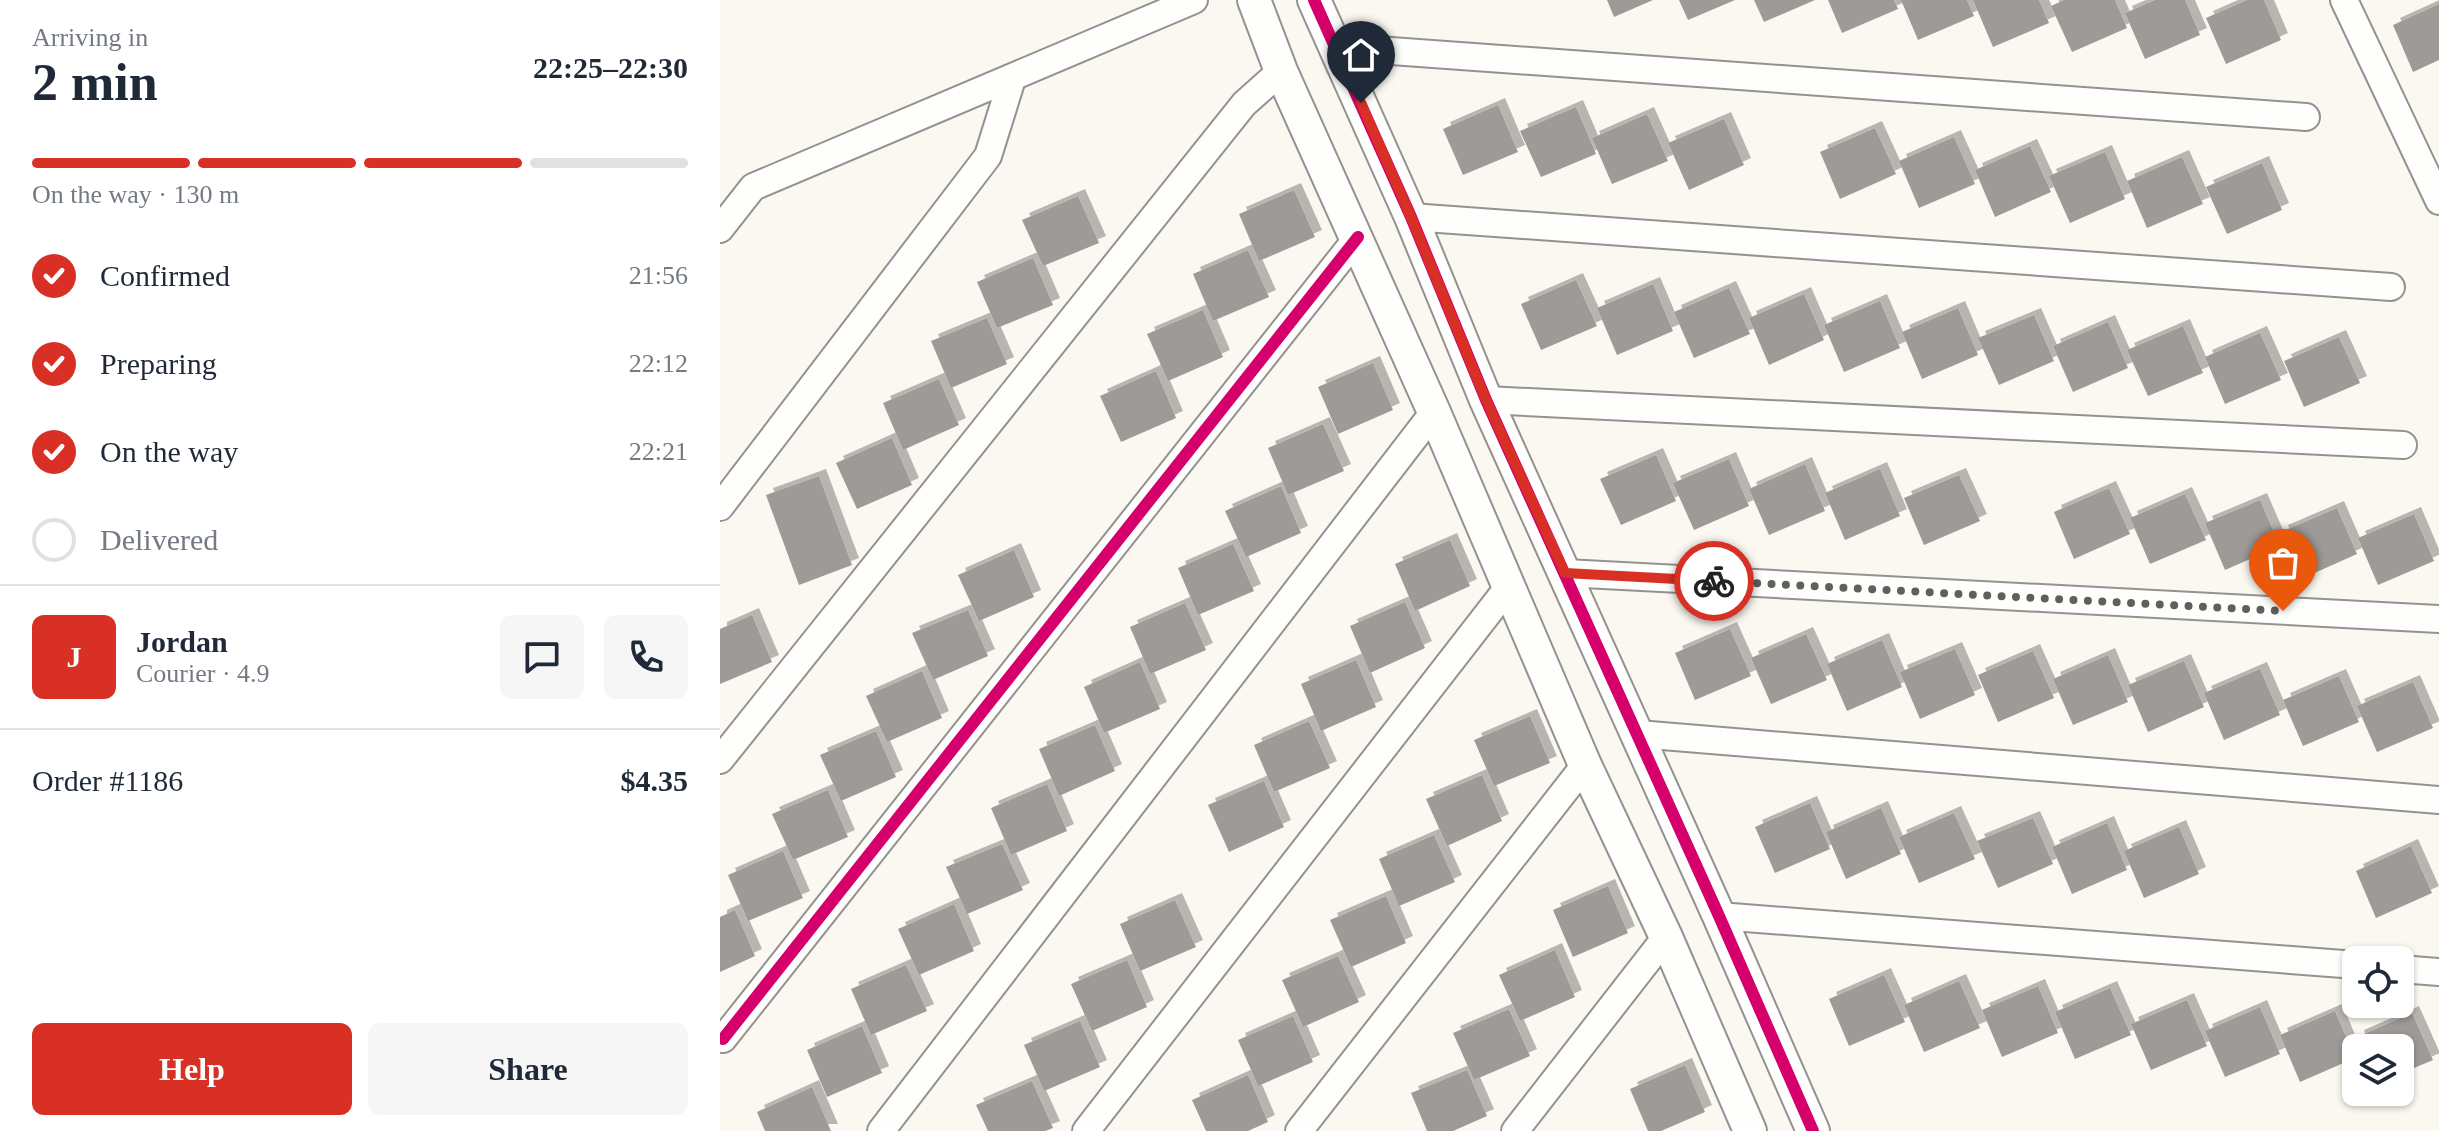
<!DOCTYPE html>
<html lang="en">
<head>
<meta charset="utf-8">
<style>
  :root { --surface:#fff; --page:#f6f6f7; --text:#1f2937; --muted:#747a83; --line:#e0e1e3; --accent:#d93025 }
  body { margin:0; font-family:Georgia,serif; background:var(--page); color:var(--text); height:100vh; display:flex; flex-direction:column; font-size:30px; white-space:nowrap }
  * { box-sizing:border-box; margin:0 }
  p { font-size:26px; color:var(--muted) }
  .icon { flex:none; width:44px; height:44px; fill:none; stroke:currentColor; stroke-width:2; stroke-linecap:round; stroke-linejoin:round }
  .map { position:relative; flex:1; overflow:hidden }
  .sheet { display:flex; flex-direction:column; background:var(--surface); width:720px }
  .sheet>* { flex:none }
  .controls { position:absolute; left:1622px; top:946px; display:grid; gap:16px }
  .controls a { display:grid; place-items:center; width:72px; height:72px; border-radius:12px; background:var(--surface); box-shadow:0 2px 6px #0004; font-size:40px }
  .pin { position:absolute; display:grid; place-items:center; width:68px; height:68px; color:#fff; margin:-82px -34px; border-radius:50% 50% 50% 0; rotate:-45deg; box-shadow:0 0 8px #0007 }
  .pin .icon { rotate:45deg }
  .courier { position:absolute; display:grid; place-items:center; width:80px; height:80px; margin:-40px; border:6px solid #d93025; border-radius:50%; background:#fff; color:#222; box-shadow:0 2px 10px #0007 }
  .headline em { font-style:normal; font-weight:700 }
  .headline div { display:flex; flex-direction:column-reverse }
  .headline { display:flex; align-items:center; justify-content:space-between; height:136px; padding:0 32px }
  h1 { font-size:52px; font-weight:700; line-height:60px }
  .bar { display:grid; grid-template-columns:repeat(4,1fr); gap:12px 8px; align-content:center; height:96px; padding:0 32px }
  .bar i { height:10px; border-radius:6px; background:var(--line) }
  .bar .active { background:var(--accent) }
  .bar p { grid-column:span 4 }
  .line { display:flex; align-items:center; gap:20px; padding:0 32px; border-top:2px solid var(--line) }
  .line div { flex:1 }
  .round { display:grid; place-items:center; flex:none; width:84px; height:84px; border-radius:12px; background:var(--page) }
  ol { padding:0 32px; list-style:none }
  li { display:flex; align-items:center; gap:24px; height:88px }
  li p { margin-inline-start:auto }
  li .icon { padding:8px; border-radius:50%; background:var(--accent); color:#fff; stroke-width:4 }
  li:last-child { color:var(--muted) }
  li i { width:44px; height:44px; border:4px solid var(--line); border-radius:50% }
  .primary-button { display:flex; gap:16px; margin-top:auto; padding:16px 32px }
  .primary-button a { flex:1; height:92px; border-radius:12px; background:var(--accent); color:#fff; font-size:32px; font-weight:700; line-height:92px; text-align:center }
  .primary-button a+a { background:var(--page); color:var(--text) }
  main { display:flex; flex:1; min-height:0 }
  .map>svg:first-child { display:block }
</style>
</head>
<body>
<main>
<section class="sheet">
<div class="headline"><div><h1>2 min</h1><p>Arriving in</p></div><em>22:25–22:30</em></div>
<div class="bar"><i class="active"></i><i class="active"></i><i class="active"></i><i></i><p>On the way · 130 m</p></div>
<ol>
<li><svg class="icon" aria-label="check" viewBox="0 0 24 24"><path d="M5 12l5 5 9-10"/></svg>Confirmed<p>21:56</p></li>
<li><svg class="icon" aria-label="check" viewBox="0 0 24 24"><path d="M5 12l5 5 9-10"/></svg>Preparing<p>22:12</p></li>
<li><svg class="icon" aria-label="check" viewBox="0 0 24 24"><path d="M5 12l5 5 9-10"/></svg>On the way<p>22:21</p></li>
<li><i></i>Delivered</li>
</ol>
<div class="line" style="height:144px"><b class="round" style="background:var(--accent);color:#fff">J</b><div><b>Jordan</b><p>Courier · 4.9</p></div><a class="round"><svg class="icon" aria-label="chat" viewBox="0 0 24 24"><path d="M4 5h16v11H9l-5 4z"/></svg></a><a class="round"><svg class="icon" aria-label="phone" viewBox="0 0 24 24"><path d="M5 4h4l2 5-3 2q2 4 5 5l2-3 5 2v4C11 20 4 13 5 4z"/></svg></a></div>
<div class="line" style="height:104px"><div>Order #1186</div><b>$4.35</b></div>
<div class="primary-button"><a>Help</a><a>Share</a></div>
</section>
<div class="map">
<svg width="1719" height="1131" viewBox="0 0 1719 1131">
  <defs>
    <filter id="shadow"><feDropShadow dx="7" dy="-7" stdDeviation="0" flood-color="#0004"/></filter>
  </defs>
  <rect width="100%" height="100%" fill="#fbf7f1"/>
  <!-- building -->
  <g fill="#9e9a97" filter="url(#shadow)">
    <polygon points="887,0 933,0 894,17"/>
    <polygon points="959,0 1015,0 968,20"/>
    <polygon points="1034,0 1095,0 1044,22"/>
    <polygon points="1108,0 1174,0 1178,9 1122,33"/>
    <polygon points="1181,0 1247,0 1254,16 1198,40"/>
    <polygon points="1253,0 1319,0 1329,23 1273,47"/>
    <polygon points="1344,0 1395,0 1407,28 1352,52 1331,6"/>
    <polygon points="1435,0 1465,0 1480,35 1425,59 1405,13"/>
    <polygon points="1527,0 1544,0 1561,40 1506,64 1486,18"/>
    <polygon points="1719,4 1719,60 1693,72 1673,25"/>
    <polygon points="778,105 798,152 743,175 723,129"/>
    <polygon points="856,107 876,154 821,177 800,131"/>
    <polygon points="927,114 948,161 892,184 872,138"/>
    <polygon points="1004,119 1024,165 969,190 948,143"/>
    <polygon points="1155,128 1176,174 1120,199 1100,152"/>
    <polygon points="1234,137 1255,184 1199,208 1179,161"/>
    <polygon points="1310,146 1331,192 1275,217 1255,170"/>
    <polygon points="1385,152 1405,199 1350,223 1329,176"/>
    <polygon points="1462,157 1483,204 1427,228 1407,181"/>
    <polygon points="1542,163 1562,210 1507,234 1486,187"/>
    <polygon points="574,190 595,237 539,261 519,214"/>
    <polygon points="358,196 379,243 323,266 302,220"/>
    <polygon points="528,250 549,297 493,321 473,274"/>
    <polygon points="313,258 333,305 277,328 257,282"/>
    <polygon points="856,280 877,326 821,350 801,304"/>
    <polygon points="933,284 953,331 897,355 877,308"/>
    <polygon points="1009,288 1030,334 974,358 954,312"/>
    <polygon points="1084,294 1104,340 1049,365 1029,318"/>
    <polygon points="1160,301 1180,348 1124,372 1104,325"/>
    <polygon points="1238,308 1258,355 1202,379 1182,332"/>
    <polygon points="483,310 503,357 448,381 427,334"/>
    <polygon points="1314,315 1334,361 1279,385 1258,338"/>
    <polygon points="267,318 287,364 231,388 211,341"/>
    <polygon points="1388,322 1408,368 1353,392 1333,346"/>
    <polygon points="1463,326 1483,373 1428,396 1407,350"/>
    <polygon points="1540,333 1561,380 1505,404 1485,357"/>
    <polygon points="1619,337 1640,383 1584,407 1564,361"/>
    <polygon points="653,363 673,410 618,434 598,387"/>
    <polygon points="436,371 456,418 401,442 380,396"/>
    <polygon points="219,379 239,425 183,450 163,403"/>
    <polygon points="603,424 624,471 568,495 548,448"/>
    <polygon points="172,438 192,485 137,509 116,463"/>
    <polygon points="936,455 956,501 901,525 880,479"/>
    <polygon points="1009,459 1029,506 974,530 953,483"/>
    <polygon points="1085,464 1105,511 1049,535 1029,489"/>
    <polygon points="1160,469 1180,516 1125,540 1105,493"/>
    <polygon points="1239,475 1260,521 1204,545 1184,498"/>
    <polygon points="99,476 132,565 79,585 46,495"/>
    <polygon points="561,486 581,533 526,557 505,511"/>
    <polygon points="1389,488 1410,534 1354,559 1334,512"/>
    <polygon points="1465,494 1486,540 1430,564 1410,518"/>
    <polygon points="1540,500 1560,546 1505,570 1485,523"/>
    <polygon points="1617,508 1637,554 1581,579 1561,532"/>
    <polygon points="1694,514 1714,561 1658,585 1638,538"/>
    <polygon points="730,540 750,586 695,611 675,564"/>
    <polygon points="513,544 534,591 478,615 458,568"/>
    <polygon points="294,550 314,597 259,621 238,575"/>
    <polygon points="685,602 705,648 650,673 630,626"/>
    <polygon points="465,603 486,650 430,674 410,627"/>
    <polygon points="248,610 268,656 213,680 192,633"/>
    <polygon points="32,615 52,662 0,684 0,629"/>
    <polygon points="1010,629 1031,676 975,700 955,653"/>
    <polygon points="1086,634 1107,680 1051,704 1031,658"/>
    <polygon points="1162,640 1182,687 1127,711 1107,664"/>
    <polygon points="1235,649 1255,695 1200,719 1180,672"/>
    <polygon points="1313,651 1334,698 1278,722 1258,675"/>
    <polygon points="1388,655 1408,702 1353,725 1333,679"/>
    <polygon points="636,660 656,707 601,731 581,684"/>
    <polygon points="1464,661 1484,707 1428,732 1408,685"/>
    <polygon points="420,662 440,709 384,733 364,687"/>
    <polygon points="1540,669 1560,715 1504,740 1484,693"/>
    <polygon points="202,671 222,718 167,742 146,696"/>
    <polygon points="1619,676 1639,722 1583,746 1563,700"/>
    <polygon points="1693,682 1713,728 1657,752 1637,706"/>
    <polygon points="810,716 830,763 774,786 754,740"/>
    <polygon points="589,721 610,768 554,792 534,745"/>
    <polygon points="375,725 395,771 339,796 319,749"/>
    <polygon points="156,731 176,777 121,801 100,755"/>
    <polygon points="762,775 782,821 727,846 706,799"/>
    <polygon points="544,781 564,827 509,852 488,805"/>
    <polygon points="327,784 347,831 291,855 271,808"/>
    <polygon points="108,790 128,837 73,860 52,814"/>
    <polygon points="1090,803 1110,849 1055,873 1035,827"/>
    <polygon points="1161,808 1181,854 1126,879 1106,832"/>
    <polygon points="1234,813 1255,859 1199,883 1179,837"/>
    <polygon points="1313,818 1333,864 1278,888 1257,841"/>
    <polygon points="1387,823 1407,870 1352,894 1332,847"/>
    <polygon points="1459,827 1479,874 1424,898 1404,851"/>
    <polygon points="714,835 735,882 679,906 659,859"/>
    <polygon points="282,844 303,890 247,914 226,867"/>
    <polygon points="1691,846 1712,893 1656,918 1636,871"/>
    <polygon points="63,851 83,898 28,921 8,875"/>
    <polygon points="888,886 908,933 853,957 833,910"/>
    <polygon points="666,896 686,943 631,967 610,920"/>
    <polygon points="455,900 476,947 420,971 400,924"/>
    <polygon points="234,904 254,951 199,975 178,929"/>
    <polygon points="15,910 35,956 0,972 0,917"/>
    <polygon points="835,950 855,997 800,1021 779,975"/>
    <polygon points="618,956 639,1002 583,1027 562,980"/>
    <polygon points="407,960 427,1007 372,1031 351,984"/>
    <polygon points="186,965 207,1011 151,1035 131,989"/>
    <polygon points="1164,975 1185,1022 1129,1046 1109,999"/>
    <polygon points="1239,981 1260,1028 1204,1052 1184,1005"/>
    <polygon points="1318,986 1338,1033 1282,1057 1262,1010"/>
    <polygon points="1390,988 1411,1035 1355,1059 1335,1012"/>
    <polygon points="1467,1000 1487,1046 1431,1070 1411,1024"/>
    <polygon points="1540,1007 1560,1054 1505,1077 1485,1031"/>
    <polygon points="789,1009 810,1056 754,1080 733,1033"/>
    <polygon points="1615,1011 1635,1058 1580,1082 1560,1035"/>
    <polygon points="1692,1013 1713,1060 1680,1074 1680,1048 1641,1048 1637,1037"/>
    <polygon points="573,1016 593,1062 538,1086 518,1040"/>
    <polygon points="360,1021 380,1067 324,1091 304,1045"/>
    <polygon points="142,1026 162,1073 107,1097 87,1050"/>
    <polygon points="965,1065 985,1112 941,1131 928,1131 910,1089"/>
    <polygon points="747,1070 767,1116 733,1131 707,1131 691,1093"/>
    <polygon points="528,1075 548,1122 528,1131 486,1131 472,1100"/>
    <polygon points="312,1081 333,1128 325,1131 268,1131 256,1105"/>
    <polygon points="92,1087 111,1131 45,1131 37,1112"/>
  </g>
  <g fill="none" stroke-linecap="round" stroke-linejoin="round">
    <!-- minor casing -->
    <g stroke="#949290" stroke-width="30">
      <g id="minor">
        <polyline points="1624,0 1719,201"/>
        <polyline points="616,47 1586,117"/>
        <polyline points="691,217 1671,287"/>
        <polyline points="0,229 33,187 474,0"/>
        <polyline points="766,400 1683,445"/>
        <polyline points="0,507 268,156 292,79"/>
        <polyline points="845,573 1719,619"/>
        <polyline points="918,734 1719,800"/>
        <polyline points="0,760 524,104 561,71"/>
        <polyline points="999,916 1636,965"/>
        <polyline points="1680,969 1719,972"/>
        <polyline points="3,1039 638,237"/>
        <polyline points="161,1131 714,412"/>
        <polyline points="366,1131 790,585"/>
        <polyline points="579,1131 865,765"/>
        <polyline points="795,1131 946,937"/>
      </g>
    </g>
    <!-- tertiary casing -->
    <g stroke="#949290" stroke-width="36">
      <g id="tertiary">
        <polyline points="534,0 561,71 714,412 865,765 946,937 1030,1131"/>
        <polyline points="594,0 691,217 766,400 999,916 1093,1131"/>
      </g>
    </g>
    <!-- minor -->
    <use href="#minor" stroke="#fefefd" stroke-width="26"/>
    <!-- tertiary -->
    <use href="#tertiary" stroke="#fefefd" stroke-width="32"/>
    <!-- cycleway casing -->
    <g stroke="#fff" stroke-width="17">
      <g id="cycleway">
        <polyline points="594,0 691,217 766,400 999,916 1093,1131"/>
        <polyline points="3,1039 638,237"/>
      </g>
    </g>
    <!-- cycleway -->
    <use href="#cycleway" stroke="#d6006c" stroke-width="12"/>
  </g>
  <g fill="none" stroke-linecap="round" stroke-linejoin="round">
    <!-- done -->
    <polyline stroke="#605f5d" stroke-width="8" stroke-dasharray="0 14.4" points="994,581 1563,611"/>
    <!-- route -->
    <polyline stroke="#d93025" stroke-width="10" points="641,103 691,217 766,400 845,573 994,581"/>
  </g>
</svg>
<div class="controls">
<a><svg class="icon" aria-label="locate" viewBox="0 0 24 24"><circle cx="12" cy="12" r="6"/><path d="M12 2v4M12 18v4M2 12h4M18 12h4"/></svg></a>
<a><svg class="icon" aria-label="layers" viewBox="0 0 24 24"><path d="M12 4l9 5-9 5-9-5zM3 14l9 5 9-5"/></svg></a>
</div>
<div class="pin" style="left:1563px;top:611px;background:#ea580c"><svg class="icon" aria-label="bag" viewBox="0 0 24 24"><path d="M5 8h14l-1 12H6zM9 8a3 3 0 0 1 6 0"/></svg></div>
<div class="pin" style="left:641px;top:103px;background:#1f2937"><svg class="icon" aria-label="home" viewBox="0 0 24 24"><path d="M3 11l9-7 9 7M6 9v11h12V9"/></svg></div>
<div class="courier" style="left:994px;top:581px"><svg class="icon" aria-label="bike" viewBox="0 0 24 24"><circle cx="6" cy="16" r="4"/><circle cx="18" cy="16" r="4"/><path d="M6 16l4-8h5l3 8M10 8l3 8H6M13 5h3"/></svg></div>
</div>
</main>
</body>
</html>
